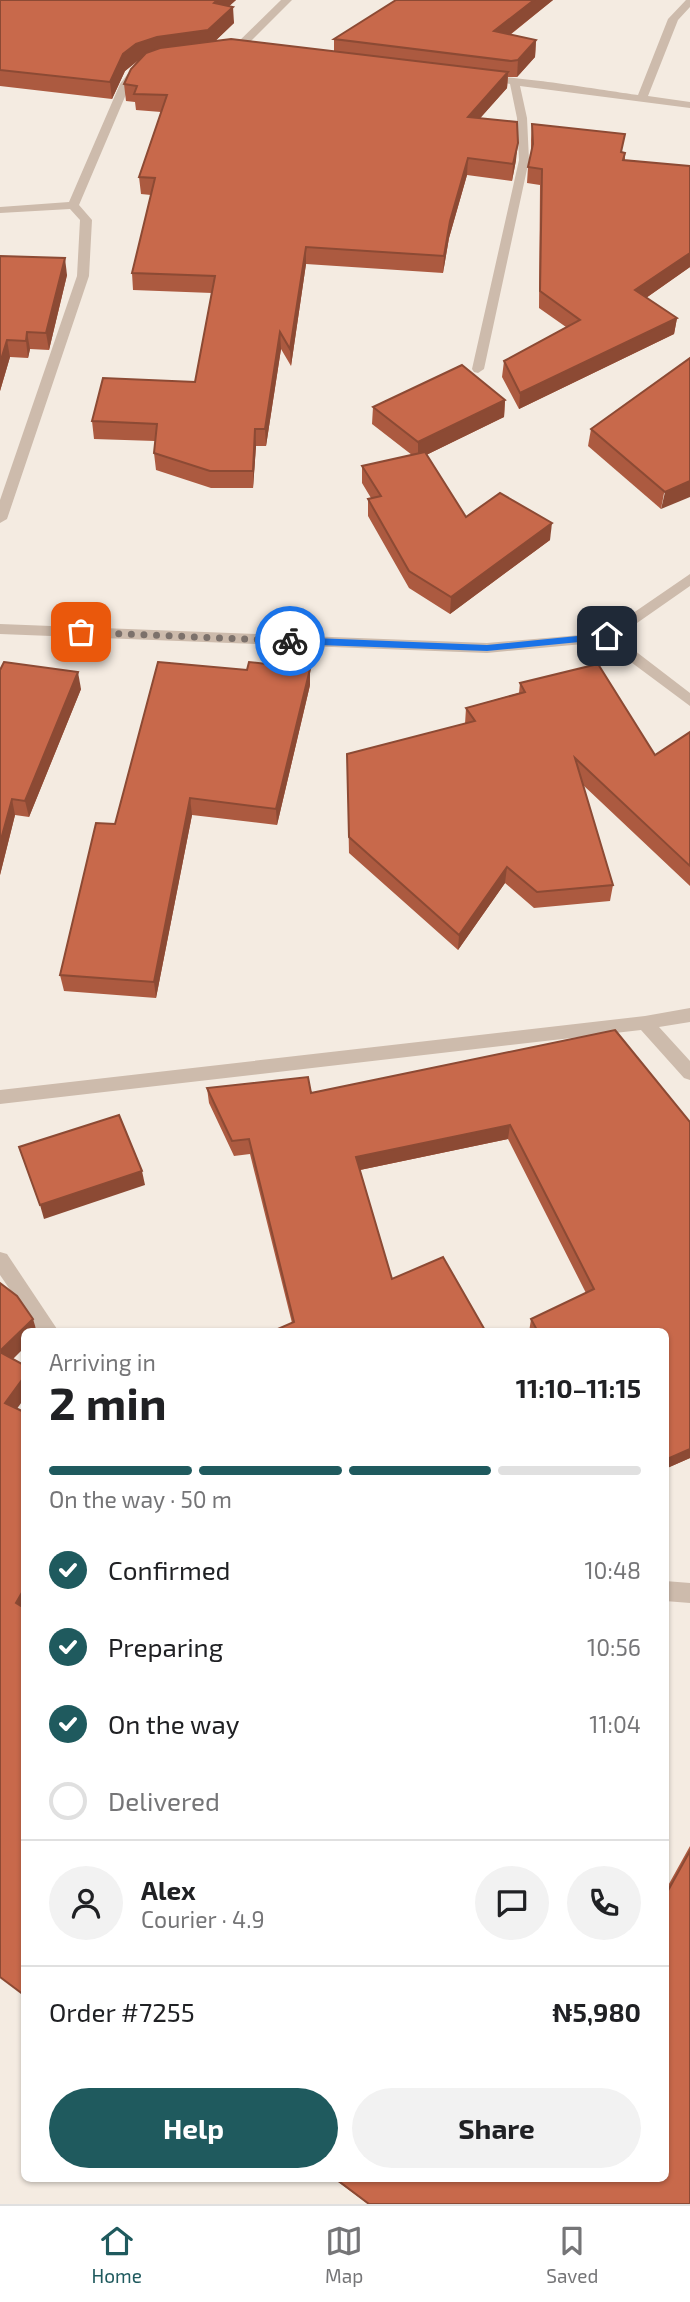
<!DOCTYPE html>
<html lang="en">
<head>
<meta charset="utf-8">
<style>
  :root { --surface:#fff; --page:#f2f2f2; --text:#202124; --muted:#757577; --line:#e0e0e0; --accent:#1f5a5e }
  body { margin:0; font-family:"Exo 2",sans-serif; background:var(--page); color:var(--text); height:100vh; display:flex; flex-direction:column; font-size:26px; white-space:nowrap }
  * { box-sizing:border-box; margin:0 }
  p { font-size:23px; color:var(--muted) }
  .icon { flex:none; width:38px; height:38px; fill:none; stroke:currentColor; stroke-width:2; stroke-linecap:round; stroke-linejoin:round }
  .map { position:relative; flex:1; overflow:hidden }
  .sheet { position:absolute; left:21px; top:1328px; width:648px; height:854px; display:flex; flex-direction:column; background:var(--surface); border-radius:10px; box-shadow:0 2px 5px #0004 }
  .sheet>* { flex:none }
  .pin { position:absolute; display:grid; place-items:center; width:60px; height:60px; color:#fff; margin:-30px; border-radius:14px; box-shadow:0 4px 10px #0006 }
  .courier { position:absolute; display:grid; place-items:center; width:70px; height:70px; margin:-35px; border:5px solid #1a73e8; border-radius:50%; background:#fff; color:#222; box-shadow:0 2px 9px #0007 }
  .overview em { font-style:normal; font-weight:700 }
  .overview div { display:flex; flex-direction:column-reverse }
  .overview { display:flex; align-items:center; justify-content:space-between; height:119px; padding:0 28px }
  h1 { font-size:46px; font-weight:700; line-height:52px }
  .bar { display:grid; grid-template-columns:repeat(4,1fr); gap:10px 7px; align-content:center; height:84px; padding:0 28px }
  .bar i { height:9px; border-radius:5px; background:var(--line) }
  .bar .selected { background:var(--accent) }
  .bar p { grid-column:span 4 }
  .line { display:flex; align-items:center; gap:18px; padding:0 28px; border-top:2px solid var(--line) }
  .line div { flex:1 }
  .round { display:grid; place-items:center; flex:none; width:74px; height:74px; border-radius:37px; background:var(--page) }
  ol { padding:0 28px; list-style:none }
  li { display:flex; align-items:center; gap:21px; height:77px }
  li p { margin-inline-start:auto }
  li .icon { padding:7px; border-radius:50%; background:var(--accent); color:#fff; stroke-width:4 }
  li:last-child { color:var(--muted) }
  li i { width:38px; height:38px; border:4px solid var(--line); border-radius:50% }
  .primary-button { display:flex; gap:14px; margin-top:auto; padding:14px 28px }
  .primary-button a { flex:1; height:80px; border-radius:42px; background:var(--accent); color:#fff; font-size:28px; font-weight:700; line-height:80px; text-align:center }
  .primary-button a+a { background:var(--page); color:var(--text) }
  .menu { display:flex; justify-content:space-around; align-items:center; height:98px; border-top:2px solid var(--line); background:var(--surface); font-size:19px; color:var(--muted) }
  .menu a { display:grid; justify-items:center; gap:4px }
  .menu .selected { color:var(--accent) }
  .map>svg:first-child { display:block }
</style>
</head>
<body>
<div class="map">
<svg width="690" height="2204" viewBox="0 0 690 2204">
  <rect width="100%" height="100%" fill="#f4ebe1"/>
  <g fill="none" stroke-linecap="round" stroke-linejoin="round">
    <!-- minor -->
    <g fill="#cdbbac" fill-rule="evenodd">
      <polygon points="281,0 292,0 241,51 233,51 233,47"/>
      <path d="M686 0H690V7L678 20 648 96 690 102V108L520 86 527 118 529 160 484 369 478 373 474 372 472 369 519 160 517 118 510 84 480 78C490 71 615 92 638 95L668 19Z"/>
      <polygon points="133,67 142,69 130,85 79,205 92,220 89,276 7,519 0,523 0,500 77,276 80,220 70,209 0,213 0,207 69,202 120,84"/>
      <polygon points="690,574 690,586 617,637 690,693 690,706 604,642 487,653 0,634 0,624 487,643 604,633"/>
      <polygon points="690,1008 690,1022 659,1027 690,1061 690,1080 684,1078 641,1030 0,1104 0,1090 645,1016"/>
      <polygon points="0,1252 7,1254 59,1332 39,1332 0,1275"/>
      <polygon points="665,1581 690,1583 690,1603 665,1601"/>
    </g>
  </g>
  <!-- wall -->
  <g fill="#ac5a40">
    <polygon points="0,0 236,0 229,6 234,23 215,41 334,51 334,39 396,0 553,0 510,35 536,40 535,57 517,77 508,77 507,88 480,118 516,160 512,181 467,175 449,238 443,273 306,264 291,366 281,349 266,446 256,446 253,488 211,488 156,470 154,453 155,441 94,439 92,421 195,382 212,293 133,290 132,273 151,195 141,194 139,177 161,112 136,110 135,102 126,101 124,84 139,60 125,71 112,99 0,86"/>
    <polygon points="532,124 625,153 625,160 690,166 690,267 646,298 677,318 674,334 519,409 502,377 504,361 566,327 539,308 540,185 527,183 528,167 531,153 531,140"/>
    <polygon points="0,256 67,275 49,350 30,349 28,358 10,357 0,391"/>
    <polygon points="690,358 661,509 588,446 591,429"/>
    <polygon points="505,400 504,417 426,455 466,517 550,540 450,614 409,588 368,516 368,499 371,498 362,483 362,466 412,455 372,424 373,407"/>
    <polygon points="0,670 81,689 29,817 15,815 0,875"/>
    <polygon points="520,683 655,755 690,732 690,886 583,785 613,885 610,901 534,908 505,883 458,950 349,853 347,754 465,724 466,708 519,693"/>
    <polygon points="310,685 277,825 192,815 156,998 64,991 60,975 115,824"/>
    <polygon points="615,1030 690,1458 665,1469 665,1332 529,1332 531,1319 586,1293 508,1139 360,1170 392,1279 292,1323 250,1154 234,1156 209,1103 207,1088 311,1093"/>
    <polygon points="690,1846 690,2204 368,2204 334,2179 665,2179 665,1891"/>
  </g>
  <!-- shaded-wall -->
  <g fill="#8c4a34">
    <polygon points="217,0 236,0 215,19 214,3"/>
    <polygon points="534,0 553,0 493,48 494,31"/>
    <polygon points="233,7 234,23 209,47 159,53 137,61 125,71 112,99 110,82 123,54 136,44"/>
    <polygon points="536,40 535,57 517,77 518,60"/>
    <polygon points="508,72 507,88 467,133 468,117"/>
    <polygon points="518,143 516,160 512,181 513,164"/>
    <polygon points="468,158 467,175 449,238 443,273 444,256 450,221"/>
    <polygon points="306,247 306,264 291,366 290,349"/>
    <polygon points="690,253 690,267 633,307 635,290"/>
    <polygon points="65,258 67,275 49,350 46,333"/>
    <polygon points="677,318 674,334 519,409 520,393"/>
    <polygon points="27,332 30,349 28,358 26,341"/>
    <polygon points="280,332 281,349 266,446 265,429"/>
    <polygon points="7,340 10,357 0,391 0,363"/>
    <polygon points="505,400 504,417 418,459 418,442"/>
    <polygon points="255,429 256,446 253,488 253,471"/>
    <polygon points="690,481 690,497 661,509 665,492"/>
    <polygon points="552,523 550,540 450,614 451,597"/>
    <polygon points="310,669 310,685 277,825 276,809"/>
    <polygon points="78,672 81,689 29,817 25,801"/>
    <polygon points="190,798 192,815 156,998 154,982"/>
    <polygon points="12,799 15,815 0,875 0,843"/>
    <polygon points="507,867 505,883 458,950 459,935"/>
    <polygon points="510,1125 508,1139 355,1171 356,1157"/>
    <polygon points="142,1171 145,1185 44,1219 40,1205"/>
    <polygon points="33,1319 37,1332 24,1332 24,1348 5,1367 0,1351"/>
    <polygon points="24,1377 24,1399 11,1417 5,1403"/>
    <polygon points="690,1449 690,1458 665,1469 665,1460"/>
    <polygon points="24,1589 24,1611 16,1603"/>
  </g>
  <!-- building -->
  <g fill="#c8694b" stroke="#8c4a34" stroke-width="2">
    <polygon points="0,0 217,0 214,3 233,7 208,30 157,37 136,44 123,54 110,82 0,70"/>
    <polygon points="396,0 534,0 494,31 536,40 518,60 511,61 334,39"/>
    <polygon points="231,39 508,72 468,117 517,122 518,143 513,164 468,158 450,221 444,256 306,247 290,349 280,332 265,429 255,429 253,471 210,471 154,453 157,424 92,421 103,378 195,382 215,276 132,273 155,178 139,177 167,95 134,94 137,86 124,84 131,69 146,53 160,48"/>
    <polygon points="532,124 625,134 621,152 625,153 623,160 690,166 690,253 635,290 677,318 520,393 504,361 580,320 540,291 542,169 528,167 533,144"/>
    <polygon points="0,256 65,258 46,333 27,332 26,341 7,340 0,363"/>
    <polygon points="690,358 690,481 665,492 591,429"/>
    <polygon points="462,365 505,400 418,442 373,407"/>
    <polygon points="425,452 466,517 500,493 552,523 451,597 409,571 368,499 381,496 362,466"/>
    <polygon points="4,662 78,672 25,801 12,799 0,843 0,670"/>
    <polygon points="158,662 247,670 249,662 310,669 276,809 190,798 154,982 60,975 96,823 115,824"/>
    <polygon points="598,664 655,755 690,732 690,866 575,758 613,885 537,892 507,867 459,935 349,837 347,754 475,721 466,708 525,692 520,683"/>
    <polygon points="615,1030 690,1122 690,1449 665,1460 665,1332 538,1332 531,1319 594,1289 510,1125 356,1157 392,1279 443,1257 486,1332 271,1332 294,1322 249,1139 232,1141 207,1088 308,1077 311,1093"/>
    <polygon points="119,1115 142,1171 40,1205 19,1147"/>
    <polygon points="0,1283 17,1296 33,1319 0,1351"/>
    <polygon points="0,1352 24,1365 24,1377 5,1403 24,1412 24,1589 16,1603 24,1608 24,1995 0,1977"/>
    <polygon points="690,1851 690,2204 369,2204 336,2179 665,2179 665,1896"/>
  </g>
  <!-- route -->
  <polygon fill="#1a73e8" points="607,633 610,634 610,639 487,651 290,644 285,641 290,637 487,645"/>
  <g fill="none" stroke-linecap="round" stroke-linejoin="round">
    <!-- done -->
    <polyline stroke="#7c716b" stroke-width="7" stroke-dasharray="0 12.6" points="81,632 290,641"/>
  </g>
</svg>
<div class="pin" style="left:81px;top:632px;background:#ea580c"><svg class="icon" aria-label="bag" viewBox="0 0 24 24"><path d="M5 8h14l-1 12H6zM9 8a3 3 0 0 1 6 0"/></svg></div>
<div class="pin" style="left:607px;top:636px;background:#1f2937"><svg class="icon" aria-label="home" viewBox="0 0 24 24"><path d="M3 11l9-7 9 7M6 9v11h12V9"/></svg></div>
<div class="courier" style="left:290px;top:641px"><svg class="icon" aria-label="bike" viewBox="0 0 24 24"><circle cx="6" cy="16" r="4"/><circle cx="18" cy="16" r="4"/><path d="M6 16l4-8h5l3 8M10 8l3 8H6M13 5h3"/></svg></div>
<section class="sheet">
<div class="overview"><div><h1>2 min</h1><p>Arriving in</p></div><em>11:10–11:15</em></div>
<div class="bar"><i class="selected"></i><i class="selected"></i><i class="selected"></i><i></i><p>On the way · 50 m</p></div>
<ol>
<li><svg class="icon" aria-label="check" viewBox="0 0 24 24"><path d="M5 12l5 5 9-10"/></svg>Confirmed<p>10:48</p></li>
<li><svg class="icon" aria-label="check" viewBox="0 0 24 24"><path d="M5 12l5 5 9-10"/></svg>Preparing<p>10:56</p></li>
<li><svg class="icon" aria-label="check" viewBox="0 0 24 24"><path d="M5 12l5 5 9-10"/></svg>On the way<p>11:04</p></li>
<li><i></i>Delivered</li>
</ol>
<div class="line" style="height:126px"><a class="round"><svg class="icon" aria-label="person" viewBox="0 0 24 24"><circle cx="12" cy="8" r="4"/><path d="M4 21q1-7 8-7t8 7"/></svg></a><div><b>Alex</b><p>Courier · 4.9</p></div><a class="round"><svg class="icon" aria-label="chat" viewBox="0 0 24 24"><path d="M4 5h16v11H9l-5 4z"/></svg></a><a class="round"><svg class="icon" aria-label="phone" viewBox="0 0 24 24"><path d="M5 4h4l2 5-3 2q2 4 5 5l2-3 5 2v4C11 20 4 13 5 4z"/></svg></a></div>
<div class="line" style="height:91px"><div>Order #7255</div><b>₦5,980</b></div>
<div class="primary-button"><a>Help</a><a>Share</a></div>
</section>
</div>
<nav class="menu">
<a class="selected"><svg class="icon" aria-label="home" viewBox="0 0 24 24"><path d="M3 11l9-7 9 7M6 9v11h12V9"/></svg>Home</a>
<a><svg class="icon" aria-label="map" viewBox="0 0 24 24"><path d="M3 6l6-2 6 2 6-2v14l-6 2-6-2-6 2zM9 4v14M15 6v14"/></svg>Map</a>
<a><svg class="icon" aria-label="saved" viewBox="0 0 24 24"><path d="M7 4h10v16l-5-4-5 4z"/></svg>Saved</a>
</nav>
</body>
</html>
